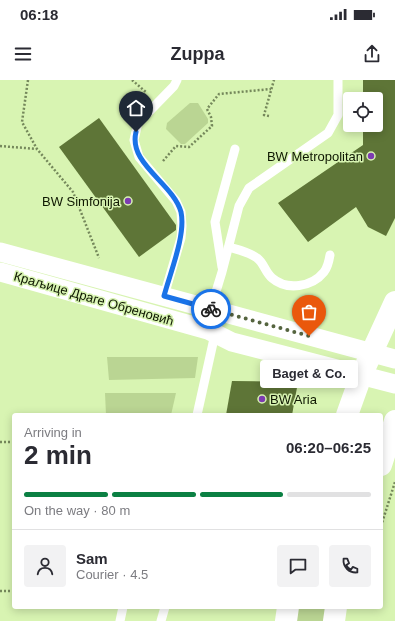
<!DOCTYPE html>
<html lang="en">
<head>
<meta charset="utf-8">
<style>
  :root { --surface:#fff; --page:#f2f2f3; --text:#2b2b33; --muted:#7c7c81; --line:#e1e1e2; --accent:#0b8043 }
  body { margin:0; font-family:Arial,sans-serif; background:var(--page); color:var(--text); height:100vh; display:flex; flex-direction:column; font-size:15px; white-space:nowrap }
  * { box-sizing:border-box; margin:0 }
  p { font-size:13px; color:var(--muted) }
  .icon { flex:none; width:22px; height:22px; fill:none; stroke:currentColor; stroke-width:2; stroke-linecap:round; stroke-linejoin:round }
  .map { position:relative; flex:1; overflow:hidden }
  .sheet { position:absolute; left:12px; top:333px; width:371px; height:196px; display:flex; flex-direction:column; background:var(--surface); border-radius:4px; box-shadow:0 2px 10px #0003 }
  .sheet>* { flex:none }
  .buttons { position:absolute; left:343px; top:12px; display:grid; gap:8px }
  .buttons a { display:grid; place-items:center; width:40px; height:40px; border-radius:4px; background:var(--surface); box-shadow:0 2px 10px #0003; font-size:20px }
  .pin { position:absolute; display:grid; place-items:center; width:34px; height:34px; color:#fff; margin:-41px -17px; border-radius:50% 50% 50% 0; rotate:-45deg; box-shadow:0 0 4px #0007 }
  .pin .icon { rotate:45deg }
  .courier { position:absolute; display:grid; place-items:center; width:40px; height:40px; margin:-20px; border:3px solid #1a73e8; border-radius:50%; background:#fff; color:#222; box-shadow:0 1px 5px #0007 }
  .bubble { position:absolute; height:28px; border-radius:4px; background:var(--surface); box-shadow:0 2px 10px #0003; font-size:13px; font-weight:700; line-height:28px; text-align:center }
  .overview em { font-style:normal; font-weight:700 }
  .overview div { display:flex; flex-direction:column-reverse }
  .overview { display:flex; align-items:center; justify-content:space-between; height:68px; padding:0 12px }
  h1 { font-size:26px; font-weight:700; line-height:30px }
  .bar { display:grid; grid-template-columns:repeat(4,1fr); gap:6px 4px; align-content:center; height:48px; padding:0 12px }
  .bar i { height:5px; border-radius:3px; background:var(--line) }
  .bar .current { background:var(--accent) }
  .bar p { grid-column:span 4 }
  .line { display:flex; align-items:center; gap:10px; padding:0 12px; border-top:1px solid var(--line) }
  .line div { flex:1 }
  .round { display:grid; place-items:center; flex:none; width:42px; height:42px; border-radius:4px; background:var(--page) }
  .status { display:flex; justify-content:space-between; align-items:center; height:28px; padding:0 20px; background:var(--surface); direction:ltr }
  .status svg { height:11px; fill:currentColor }
  header { display:flex; justify-content:space-between; align-items:center; height:52px; padding:0 12px; background:var(--surface); font-size:18px; font-weight:700 }
  .map>svg:first-child { display:block }
</style>
</head>
<body>
<div class="status"><b>06:18</b><svg viewBox="0 0 49 12"><path d="M0 12V9h3v3zM5 12V6h3v6zM10 12V3h3v9zM15 12V0h3v12zM26 1h20v11H26zM47 4h2v5h-2z"/></svg></div>
<header><svg class="icon" aria-label="menu" viewBox="0 0 24 24"><path d="M4 6h16M4 12h16M4 18h16"/></svg>Zuppa<svg class="icon" aria-label="share" viewBox="0 0 24 24"><path d="M12 15V3M7 8l5-5 5 5M5 13v7h14v-7"/></svg></header>
<div class="map">
<svg width="395" height="541" viewBox="0 0 395 541">
  <rect width="100%" height="100%" fill="#d8f4b2"/>
  <!-- green -->
  <g fill="#bad593">
    <polygon points="190,23 198,23 208,39 208,43 185,64 181,64 166,49 167,43"/>
    <polygon points="107,277 198,277 195,298 109,300"/>
    <polygon points="105,313 176,313 171,335 106,335"/>
    <polygon points="288,527 336,527 334,541 286,541"/>
  </g>
  <!-- building -->
  <g fill="#5e7537">
    <polygon points="363,0 395,0 395,138 386,156 368,147 356,127 308,162 278,123 363,65 363,45 376,45 376,19 363,19"/>
    <polygon points="99,38 176,145 176,150 139,177 59,67"/>
    <polygon points="232,301 298,302 292,335 226,335"/>
  </g>
  <g fill="none" stroke-linecap="round" stroke-linejoin="round">
    <!-- path -->
    <g stroke="#75885b" stroke-width="2.5" stroke-dasharray="2 2" stroke-linecap="butt">
      <polyline points="28,0 22,42 37,69 73,112 99,178"/>
      <polyline points="132,0 147,13"/>
      <polyline points="269,36 264,35 274,0"/>
      <polyline points="0,66 37,69"/>
      <polyline points="163,81 176,66 189,67 212,46 211,37 207,29 219,14 271,9"/>
      <polyline points="0,362 14,362"/>
      <polyline points="381,446 395,402"/>
      <polyline points="0,511 14,511"/>
    </g>
    <!-- lane -->
    <g stroke="#fff" stroke-width="9">
      <path d="M229 167C239 170 249 172 257 178 264 183 265 192 272 198 287 211 312 207 324 192 328 187 329 181 330 175"/>
      <polyline points="222,187 215,142 235,69"/>
      <polyline points="164,216 181,158 182,146 181,132 176,121 139,77 134,60 138,43 174,6 177,0"/>
      <polyline points="211,228 222,192 239,126 249,108 328,53 338,35 338,0"/>
      <polyline points="197,335 215,254"/>
      <polyline points="120,541 123,527"/>
      <polyline points="161,541 165,527"/>
    </g>
    <!-- street -->
    <g stroke="#fff" stroke-width="19">
      <polyline points="0,172 395,279"/>
      <polyline points="0,192 208,250 232,262 395,304"/>
    </g>
    <!-- secondary -->
    <g stroke="#fff" stroke-width="22">
      <polyline points="347,335 361,296 395,222"/>
      <polyline points="381,385 395,341"/>
      <polyline points="286,541 288,527"/>
      <polyline points="334,541 336,527"/>
    </g>
  </g>
  <g fill="none" stroke-linecap="round" stroke-linejoin="round">
    <!-- done -->
    <polyline stroke="#55643f" stroke-width="4" stroke-dasharray="0 7.2" points="211,229 309,256"/>
    <!-- route -->
    <path stroke="#1a73e8" stroke-width="5" d="M136 52C128 84 173 103 181 132 186 155 170 193 164 216L211 229"/>
  </g>
  <!-- markers -->
  <g fill="#7d3cb1" stroke="#d8f4b2" stroke-width="1.5">
    <circle cx="371" cy="76" r="4"/>
    <circle cx="128" cy="121" r="4"/>
    <circle cx="262" cy="319" r="4"/>
  </g>
  <g text-anchor="middle" stroke-width="3" stroke-linejoin="round" paint-order="stroke">
    <!-- poi labels -->
    <g font-size="13" fill="#0e1701" stroke="#d8f4b2" text-anchor="end">
      <text x="363" y="81">BW Metropolitan</text>
      <text x="120" y="126">BW Simfonija</text>
      <text x="270" y="324" text-anchor="start">BW Aria</text>
    </g>
    <!-- street labels -->
    <g font-size="13" fill="#0e1701" stroke="#d8f4b2">
      <text transform="translate(94 218) rotate(16)" y="5">Краљице Драге Обреновић</text>
    </g>
  </g>
</svg>
<div class="buttons">
<a><svg class="icon" aria-label="locate" viewBox="0 0 24 24"><circle cx="12" cy="12" r="6"/><path d="M12 2v4M12 18v4M2 12h4M18 12h4"/></svg></a>
</div>
<div class="pin" style="left:309px;top:256px;background:#ea580c"><svg class="icon" aria-label="bag" viewBox="0 0 24 24"><path d="M5 8h14l-1 12H6zM9 8a3 3 0 0 1 6 0"/></svg></div>
<div class="pin" style="left:136px;top:52px;background:#1f2937"><svg class="icon" aria-label="home" viewBox="0 0 24 24"><path d="M3 11l9-7 9 7M6 9v11h12V9"/></svg></div>
<div class="courier" style="left:211px;top:229px"><svg class="icon" aria-label="bike" viewBox="0 0 24 24"><circle cx="6" cy="16" r="4"/><circle cx="18" cy="16" r="4"/><path d="M6 16l4-8h5l3 8M10 8l3 8H6M13 5h3"/></svg></div>
<div class="bubble" style="left:260px;top:280px;width:98px">Baget &amp; Co.</div>
<section class="sheet">
<div class="overview"><div><h1>2 min</h1><p>Arriving in</p></div><em>06:20–06:25</em></div>
<div class="bar"><i class="current"></i><i class="current"></i><i class="current"></i><i></i><p>On the way · 80 m</p></div>
<div class="line" style="height:72px"><a class="round"><svg class="icon" aria-label="person" viewBox="0 0 24 24"><circle cx="12" cy="8" r="4"/><path d="M4 21q1-7 8-7t8 7"/></svg></a><div><b>Sam</b><p>Courier · 4.5</p></div><a class="round"><svg class="icon" aria-label="chat" viewBox="0 0 24 24"><path d="M4 5h16v11H9l-5 4z"/></svg></a><a class="round"><svg class="icon" aria-label="phone" viewBox="0 0 24 24"><path d="M5 4h4l2 5-3 2q2 4 5 5l2-3 5 2v4C11 20 4 13 5 4z"/></svg></a></div>
</section>
</div>
</body>
</html>
